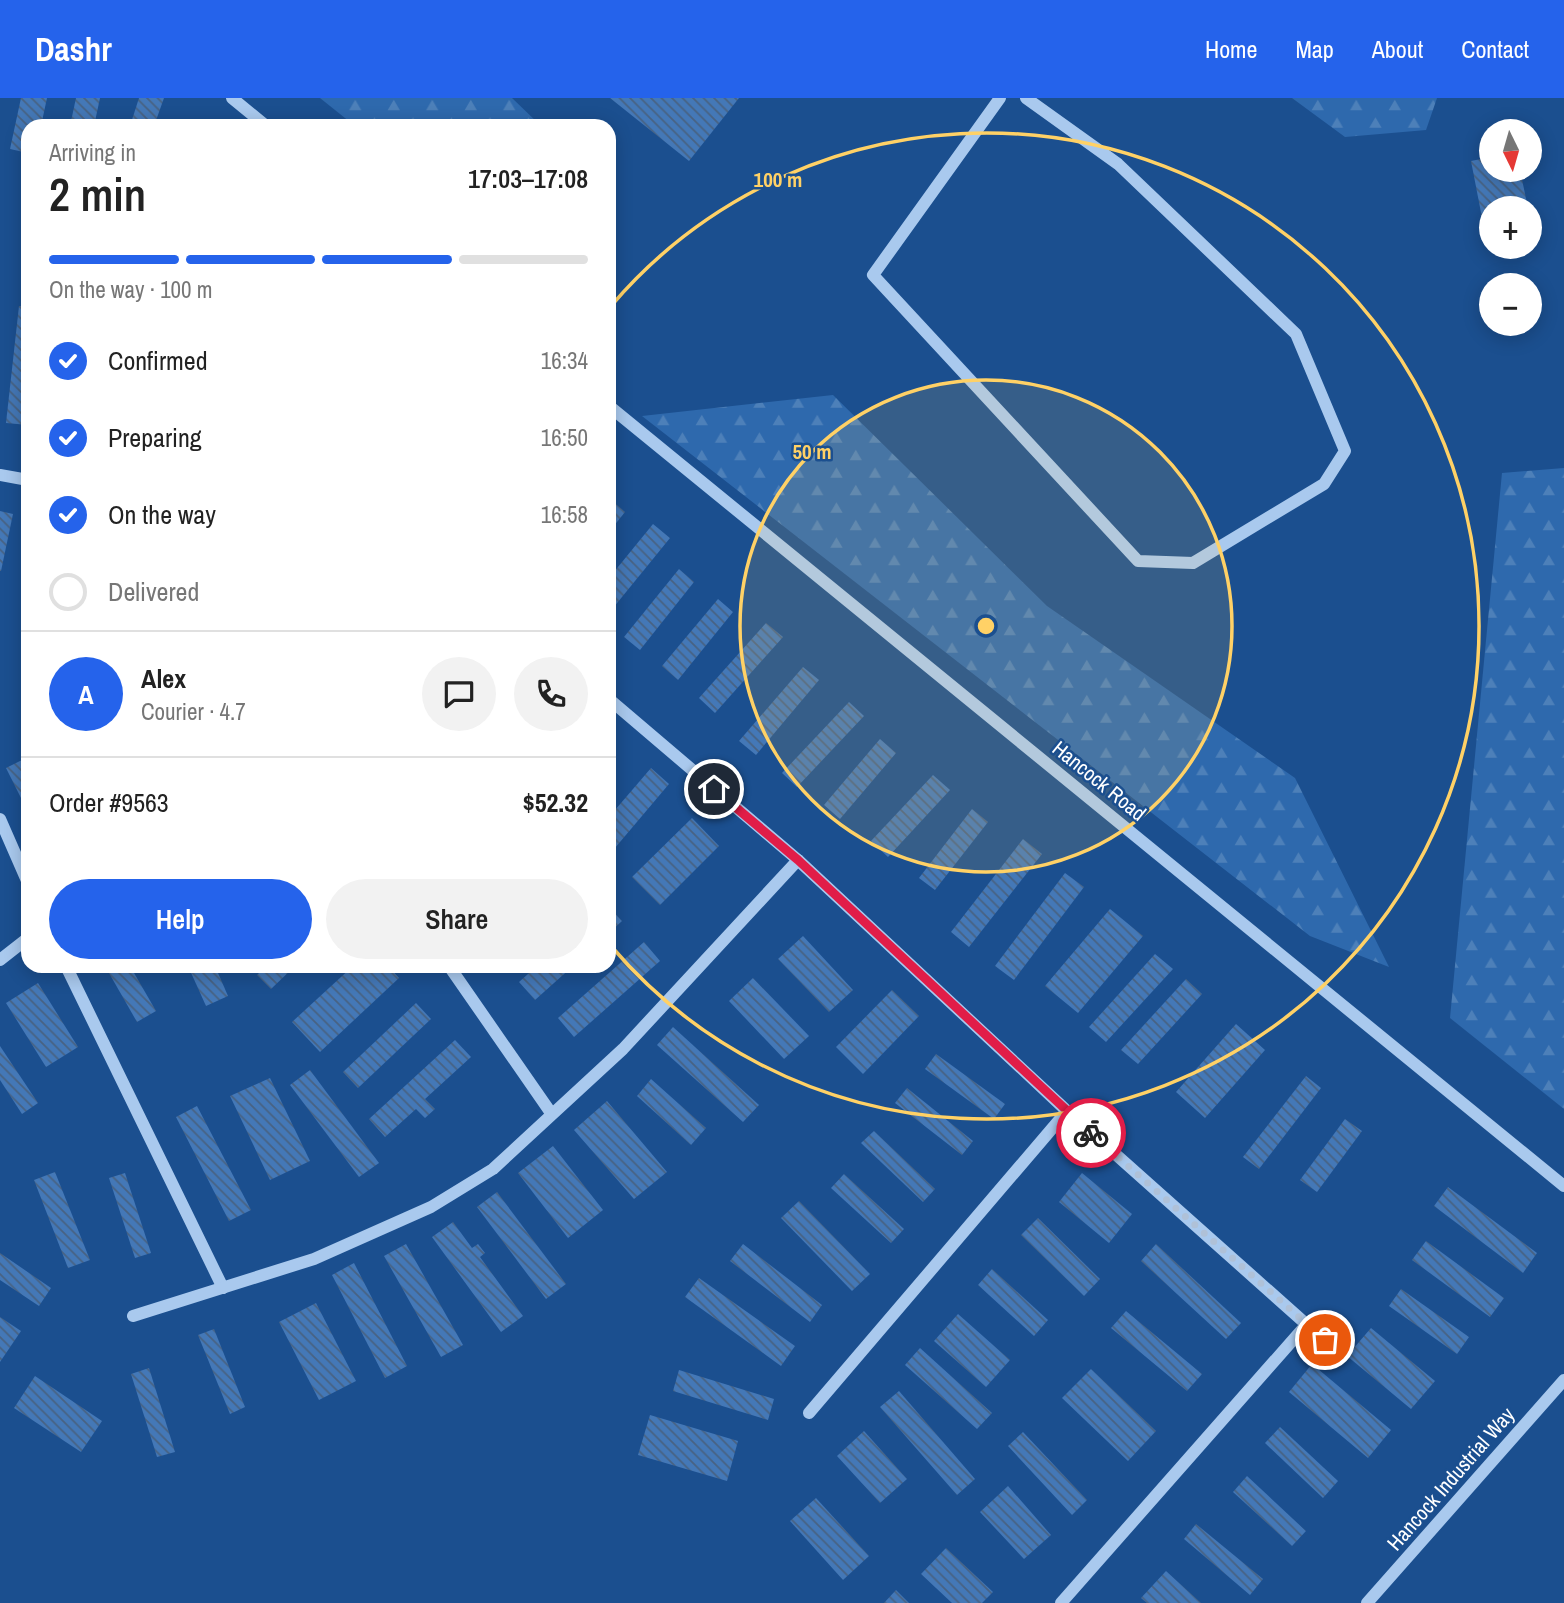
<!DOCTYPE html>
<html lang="en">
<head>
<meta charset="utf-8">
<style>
  :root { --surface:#fff; --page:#f2f2f2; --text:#222; --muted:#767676; --line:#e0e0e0; --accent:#2563eb }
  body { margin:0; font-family:"Archivo Narrow",sans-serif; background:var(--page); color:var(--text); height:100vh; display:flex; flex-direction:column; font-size:26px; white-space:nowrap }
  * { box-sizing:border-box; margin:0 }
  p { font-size:23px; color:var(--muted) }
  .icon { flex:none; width:38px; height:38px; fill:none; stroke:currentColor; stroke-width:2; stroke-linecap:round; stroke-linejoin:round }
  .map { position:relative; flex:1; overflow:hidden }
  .details { position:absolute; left:21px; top:21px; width:595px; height:854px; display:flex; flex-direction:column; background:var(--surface); border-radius:21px; box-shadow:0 4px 18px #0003 }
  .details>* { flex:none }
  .needle { width:46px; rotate:175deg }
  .controls { position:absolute; left:1479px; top:21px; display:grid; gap:14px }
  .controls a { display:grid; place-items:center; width:63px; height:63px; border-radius:50%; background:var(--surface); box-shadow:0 4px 18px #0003; font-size:35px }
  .pin { position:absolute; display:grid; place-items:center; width:60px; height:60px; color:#fff; margin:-30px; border:4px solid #fff; border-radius:50%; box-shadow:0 2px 7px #0007 }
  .courier { position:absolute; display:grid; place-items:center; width:70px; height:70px; margin:-35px; border:5px solid #e11d48; border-radius:50%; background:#fff; color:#222; box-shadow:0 2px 9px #0007 }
  .summary em { font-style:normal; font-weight:600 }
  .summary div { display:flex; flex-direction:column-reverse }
  .summary { display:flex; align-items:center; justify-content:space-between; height:119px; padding:0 28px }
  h1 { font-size:46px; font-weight:600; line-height:52px }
  .bar { display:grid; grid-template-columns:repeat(4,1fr); gap:10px 7px; align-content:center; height:84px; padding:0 28px }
  .bar i { height:9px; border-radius:5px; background:var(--line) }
  .bar .current { background:var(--accent) }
  .bar p { grid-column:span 4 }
  .line { display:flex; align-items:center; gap:18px; padding:0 28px; border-top:2px solid var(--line) }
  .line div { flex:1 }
  .round { display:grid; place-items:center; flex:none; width:74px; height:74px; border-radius:37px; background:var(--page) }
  ol { padding:0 28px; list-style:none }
  li { display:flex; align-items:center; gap:21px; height:77px }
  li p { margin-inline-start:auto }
  li .icon { padding:7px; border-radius:50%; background:var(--accent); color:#fff; stroke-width:4 }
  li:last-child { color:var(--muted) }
  li i { width:38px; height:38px; border:4px solid var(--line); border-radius:50% }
  .cta { display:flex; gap:14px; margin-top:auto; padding:14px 28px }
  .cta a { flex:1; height:80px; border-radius:42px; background:var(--accent); color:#fff; font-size:28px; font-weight:600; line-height:80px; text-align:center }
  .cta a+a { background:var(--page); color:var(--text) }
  header { display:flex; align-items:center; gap:42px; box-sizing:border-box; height:98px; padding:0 35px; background:var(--accent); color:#fff }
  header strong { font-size:33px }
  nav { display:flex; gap:38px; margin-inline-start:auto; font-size:24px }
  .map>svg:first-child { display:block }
</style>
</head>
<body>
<header>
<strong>Dashr</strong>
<nav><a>Home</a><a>Map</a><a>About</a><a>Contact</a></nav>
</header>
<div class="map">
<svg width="1564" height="1505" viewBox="0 0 1564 1505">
  <defs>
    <pattern id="forest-firs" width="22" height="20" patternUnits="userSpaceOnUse" patternTransform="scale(1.75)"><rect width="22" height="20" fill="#2e69ad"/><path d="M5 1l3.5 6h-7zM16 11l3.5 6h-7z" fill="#4d80b9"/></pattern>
    <pattern id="building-back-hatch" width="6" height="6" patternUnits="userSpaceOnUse" patternTransform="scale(1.75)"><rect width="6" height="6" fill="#4478b7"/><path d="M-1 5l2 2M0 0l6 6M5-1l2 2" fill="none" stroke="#486282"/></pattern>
  </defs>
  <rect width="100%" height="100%" fill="#1b4f8f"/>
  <!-- forest -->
  <g fill="url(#forest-firs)">
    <polygon points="320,0 512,0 541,28 355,28"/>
    <polygon points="1292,0 1437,0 1426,32 1345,39"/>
    <polygon points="833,297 1047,508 1295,680 1389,869 1310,838 642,318"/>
    <polygon points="1564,370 1564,1011 1450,920 1502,375"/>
  </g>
  <!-- building -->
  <g fill="url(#building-back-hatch)">
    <polygon points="21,0 47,0 41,28 28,28 28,55 10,51"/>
    <polygon points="76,0 100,0 94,28 70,28"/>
    <polygon points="139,0 164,0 154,28 130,28"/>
    <polygon points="610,0 739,0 689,63"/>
    <polygon points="1491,59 1491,72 1520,72 1528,110 1491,110 1491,128 1484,130 1471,63"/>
    <polygon points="19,208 28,209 28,327 6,325"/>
    <polygon points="610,401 625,414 609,434 609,402"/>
    <polygon points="0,413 13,416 1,473 0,473"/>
    <polygon points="653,426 670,440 609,515 609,480"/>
    <polygon points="679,471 694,484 640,552 624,539"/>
    <polygon points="718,501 733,514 678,582 662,568"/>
    <polygon points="766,525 783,539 715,615 699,600"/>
    <polygon points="803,569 819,582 756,657 739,643"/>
    <polygon points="849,604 864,618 797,689 782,675"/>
    <polygon points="880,641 896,655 840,721 824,707"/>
    <polygon points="22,662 28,673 28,714 6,670"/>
    <polygon points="651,670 669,686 609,757 609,719"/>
    <polygon points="933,677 950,692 888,759 871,743"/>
    <polygon points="972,711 988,724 935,792 919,780"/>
    <polygon points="692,720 719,748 660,807 632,779"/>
    <polygon points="1023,741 1042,756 969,849 951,834"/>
    <polygon points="1065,775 1084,789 1014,882 995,868"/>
    <polygon points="609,809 622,823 609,835"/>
    <polygon points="1110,811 1143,838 1078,915 1045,888"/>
    <polygon points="803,838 853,892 829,914 778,861"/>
    <polygon points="644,844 660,863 574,939 558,920"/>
    <polygon points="1155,856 1173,871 1106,944 1089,929"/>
    <polygon points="105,868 130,868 156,913 137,924"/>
    <polygon points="188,868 215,868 228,898 206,908"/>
    <polygon points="266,868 295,868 271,891 257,877"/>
    <polygon points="353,868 388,868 399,880 320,954 292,924"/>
    <polygon points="537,868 573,868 535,902 519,884"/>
    <polygon points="753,880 809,938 784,961 729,903"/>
    <polygon points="1186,881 1202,896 1138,966 1121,952"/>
    <polygon points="38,885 78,949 46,969 6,905"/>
    <polygon points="892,892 919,918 863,976 836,949"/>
    <polygon points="416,905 431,921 358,990 343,974"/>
    <polygon points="1236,926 1265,952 1205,1020 1176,994"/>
    <polygon points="673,929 759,1007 743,1024 657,947"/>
    <polygon points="455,942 471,959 425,1001 435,1011 425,1020 416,1011 385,1039 369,1021"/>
    <polygon points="0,948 38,1005 22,1016 0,982"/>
    <polygon points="936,956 1005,1006 994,1021 925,971"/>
    <polygon points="310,972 379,1065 359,1079 290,987"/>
    <polygon points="1306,978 1321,990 1259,1071 1243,1059"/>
    <polygon points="270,980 310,1063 270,1082 230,998"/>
    <polygon points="651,981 706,1030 691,1047 637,998"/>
    <polygon points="907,990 973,1043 962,1057 895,1005"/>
    <polygon points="607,1003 667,1074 634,1101 574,1032"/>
    <polygon points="197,1008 251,1112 229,1123 176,1019"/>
    <polygon points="1345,1021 1362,1033 1317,1094 1300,1082"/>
    <polygon points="874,1033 935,1091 923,1104 861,1045"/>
    <polygon points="553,1048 603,1112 568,1140 518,1075"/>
    <polygon points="55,1074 90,1162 68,1170 34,1082"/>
    <polygon points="125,1075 151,1155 135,1160 109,1080"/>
    <polygon points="1082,1075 1132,1116 1109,1145 1059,1104"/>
    <polygon points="844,1076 904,1131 891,1145 831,1090"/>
    <polygon points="1448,1089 1537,1155 1523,1175 1434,1108"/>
    <polygon points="497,1094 566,1186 546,1201 477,1109"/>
    <polygon points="799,1103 870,1176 852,1193 781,1120"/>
    <polygon points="1038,1120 1100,1181 1084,1198 1021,1137"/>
    <polygon points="453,1124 472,1150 478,1146 485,1155 480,1159 523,1218 501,1234 432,1139"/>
    <polygon points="1426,1143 1504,1200 1490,1219 1412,1162"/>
    <polygon points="406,1146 463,1247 441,1259 384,1158"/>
    <polygon points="743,1146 822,1207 810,1224 730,1163"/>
    <polygon points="1156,1146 1241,1225 1226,1241 1141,1163"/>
    <polygon points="0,1155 51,1190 39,1208 0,1182"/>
    <polygon points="354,1165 407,1268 385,1280 332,1177"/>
    <polygon points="992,1171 1048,1222 1034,1238 978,1187"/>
    <polygon points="699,1180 795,1248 781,1268 685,1199"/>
    <polygon points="1401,1191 1469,1239 1457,1256 1389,1208"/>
    <polygon points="316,1205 356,1283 319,1302 279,1224"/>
    <polygon points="1126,1213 1202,1276 1187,1293 1111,1230"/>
    <polygon points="958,1216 1010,1262 986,1289 934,1243"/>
    <polygon points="0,1219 21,1233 0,1264"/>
    <polygon points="1371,1230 1435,1283 1411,1311 1347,1258"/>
    <polygon points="214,1231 245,1309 230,1316 198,1237"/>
    <polygon points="920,1250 992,1315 977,1331 905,1267"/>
    <polygon points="1312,1266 1391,1332 1368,1360 1289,1294"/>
    <polygon points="149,1270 175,1354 157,1359 131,1276"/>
    <polygon points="1091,1271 1156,1333 1128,1363 1062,1300"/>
    <polygon points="679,1272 774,1301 768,1322 673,1293"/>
    <polygon points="35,1278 102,1323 81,1354 14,1310"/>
    <polygon points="899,1293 975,1381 957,1397 880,1309"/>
    <polygon points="650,1317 738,1343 727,1383 638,1357"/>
    <polygon points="1280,1329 1338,1383 1323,1400 1265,1345"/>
    <polygon points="864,1333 907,1381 880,1405 837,1358"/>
    <polygon points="1023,1334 1087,1402 1072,1417 1008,1348"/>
    <polygon points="1247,1378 1306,1433 1292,1448 1233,1394"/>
    <polygon points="1008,1388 1051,1437 1024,1461 980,1414"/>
    <polygon points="816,1400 869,1458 843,1482 790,1423"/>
    <polygon points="1196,1426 1263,1481 1250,1497 1184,1441"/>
    <polygon points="946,1450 993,1494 982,1505 952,1505 921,1476"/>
    <polygon points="1166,1473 1201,1505 1147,1505 1141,1500"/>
    <polygon points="896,1492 909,1505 884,1505"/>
  </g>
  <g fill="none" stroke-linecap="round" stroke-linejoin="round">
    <!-- minor -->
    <g stroke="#a9c9ee" stroke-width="12">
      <polyline points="232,0 266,28"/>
      <polyline points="1000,0 873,177 1138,463 1193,465 1324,386 1345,353 1296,236 1118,66 1026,0"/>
      <polyline points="609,308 1564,1088"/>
      <polyline points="0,377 28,382"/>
      <polyline points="609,601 798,762 1067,1013 1324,1242"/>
      <polyline points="0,721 28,785"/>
      <polyline points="0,862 28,840"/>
      <polyline points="66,868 223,1190"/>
      <polyline points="449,868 551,1015"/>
      <polyline points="133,1218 314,1161 431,1109 493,1071 623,951 798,762"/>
      <polyline points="809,1315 1067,1013"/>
      <polyline points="1061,1505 1307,1226"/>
      <polyline points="1367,1505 1564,1282"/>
    </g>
  </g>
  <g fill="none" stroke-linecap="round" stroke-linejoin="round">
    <!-- done -->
    <polyline stroke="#afc1d8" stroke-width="7" stroke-dasharray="0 12.6" points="1091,1035 1325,1242"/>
    <!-- route -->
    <polyline stroke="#e11d48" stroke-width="9" points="714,691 798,762 1091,1035"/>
  </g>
  <!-- distance rings -->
  <circle cx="986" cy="528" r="246" fill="#ffd166" fill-opacity=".12"/>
  <g fill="none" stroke="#ffd166" stroke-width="3.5">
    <circle cx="986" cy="528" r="246"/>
    <path d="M611 208A493 493 0 1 1 611 848"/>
  </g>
  <g text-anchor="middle" stroke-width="5" stroke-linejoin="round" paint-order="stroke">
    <!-- street labels -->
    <g font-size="21" fill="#fff" stroke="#1b4f8f">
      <text transform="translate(1099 683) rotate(39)" y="7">Hancock Road</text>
      <text transform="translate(1451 1381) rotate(-49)" y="7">Hancock Industrial Way</text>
    </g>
  </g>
  <circle cx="986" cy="528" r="10" fill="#ffd166" stroke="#1b4f8f" stroke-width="3.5"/>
  <g font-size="21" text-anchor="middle" font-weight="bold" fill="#ffd166" stroke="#1b4f8f" stroke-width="5" stroke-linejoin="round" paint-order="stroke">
    <text x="778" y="89">100 m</text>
    <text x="812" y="361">50 m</text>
  </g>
</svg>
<div class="controls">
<a><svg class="needle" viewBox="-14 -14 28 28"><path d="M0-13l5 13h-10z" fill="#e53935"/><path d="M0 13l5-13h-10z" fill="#767676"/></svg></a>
<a>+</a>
<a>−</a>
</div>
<div class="pin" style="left:1325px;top:1242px;background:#ea580c"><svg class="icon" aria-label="bag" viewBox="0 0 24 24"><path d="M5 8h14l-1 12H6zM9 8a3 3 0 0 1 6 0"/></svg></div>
<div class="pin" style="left:714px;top:691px;background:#1f2937"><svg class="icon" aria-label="home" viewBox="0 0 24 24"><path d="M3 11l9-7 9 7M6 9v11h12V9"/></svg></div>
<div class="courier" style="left:1091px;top:1035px"><svg class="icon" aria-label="bike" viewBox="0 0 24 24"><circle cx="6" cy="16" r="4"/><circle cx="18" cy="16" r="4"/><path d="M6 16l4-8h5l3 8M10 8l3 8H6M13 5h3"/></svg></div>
<section class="details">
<div class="summary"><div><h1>2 min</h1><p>Arriving in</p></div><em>17:03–17:08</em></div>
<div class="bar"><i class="current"></i><i class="current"></i><i class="current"></i><i></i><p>On the way · 100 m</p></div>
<ol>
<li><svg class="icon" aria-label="check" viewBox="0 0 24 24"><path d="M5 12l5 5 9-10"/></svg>Confirmed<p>16:34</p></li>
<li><svg class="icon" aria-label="check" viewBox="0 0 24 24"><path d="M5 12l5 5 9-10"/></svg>Preparing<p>16:50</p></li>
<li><svg class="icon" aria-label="check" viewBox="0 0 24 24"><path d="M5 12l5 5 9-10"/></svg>On the way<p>16:58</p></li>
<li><i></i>Delivered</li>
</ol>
<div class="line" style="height:126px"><b class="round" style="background:var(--accent);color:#fff">A</b><div><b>Alex</b><p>Courier · 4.7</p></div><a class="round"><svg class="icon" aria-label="chat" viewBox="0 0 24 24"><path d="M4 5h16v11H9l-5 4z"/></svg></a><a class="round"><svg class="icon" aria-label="phone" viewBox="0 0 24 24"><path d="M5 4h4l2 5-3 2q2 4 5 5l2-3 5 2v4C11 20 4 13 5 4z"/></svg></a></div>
<div class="line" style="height:91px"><div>Order #9563</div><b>$52.32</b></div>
<div class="cta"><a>Help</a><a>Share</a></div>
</section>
</div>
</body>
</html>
